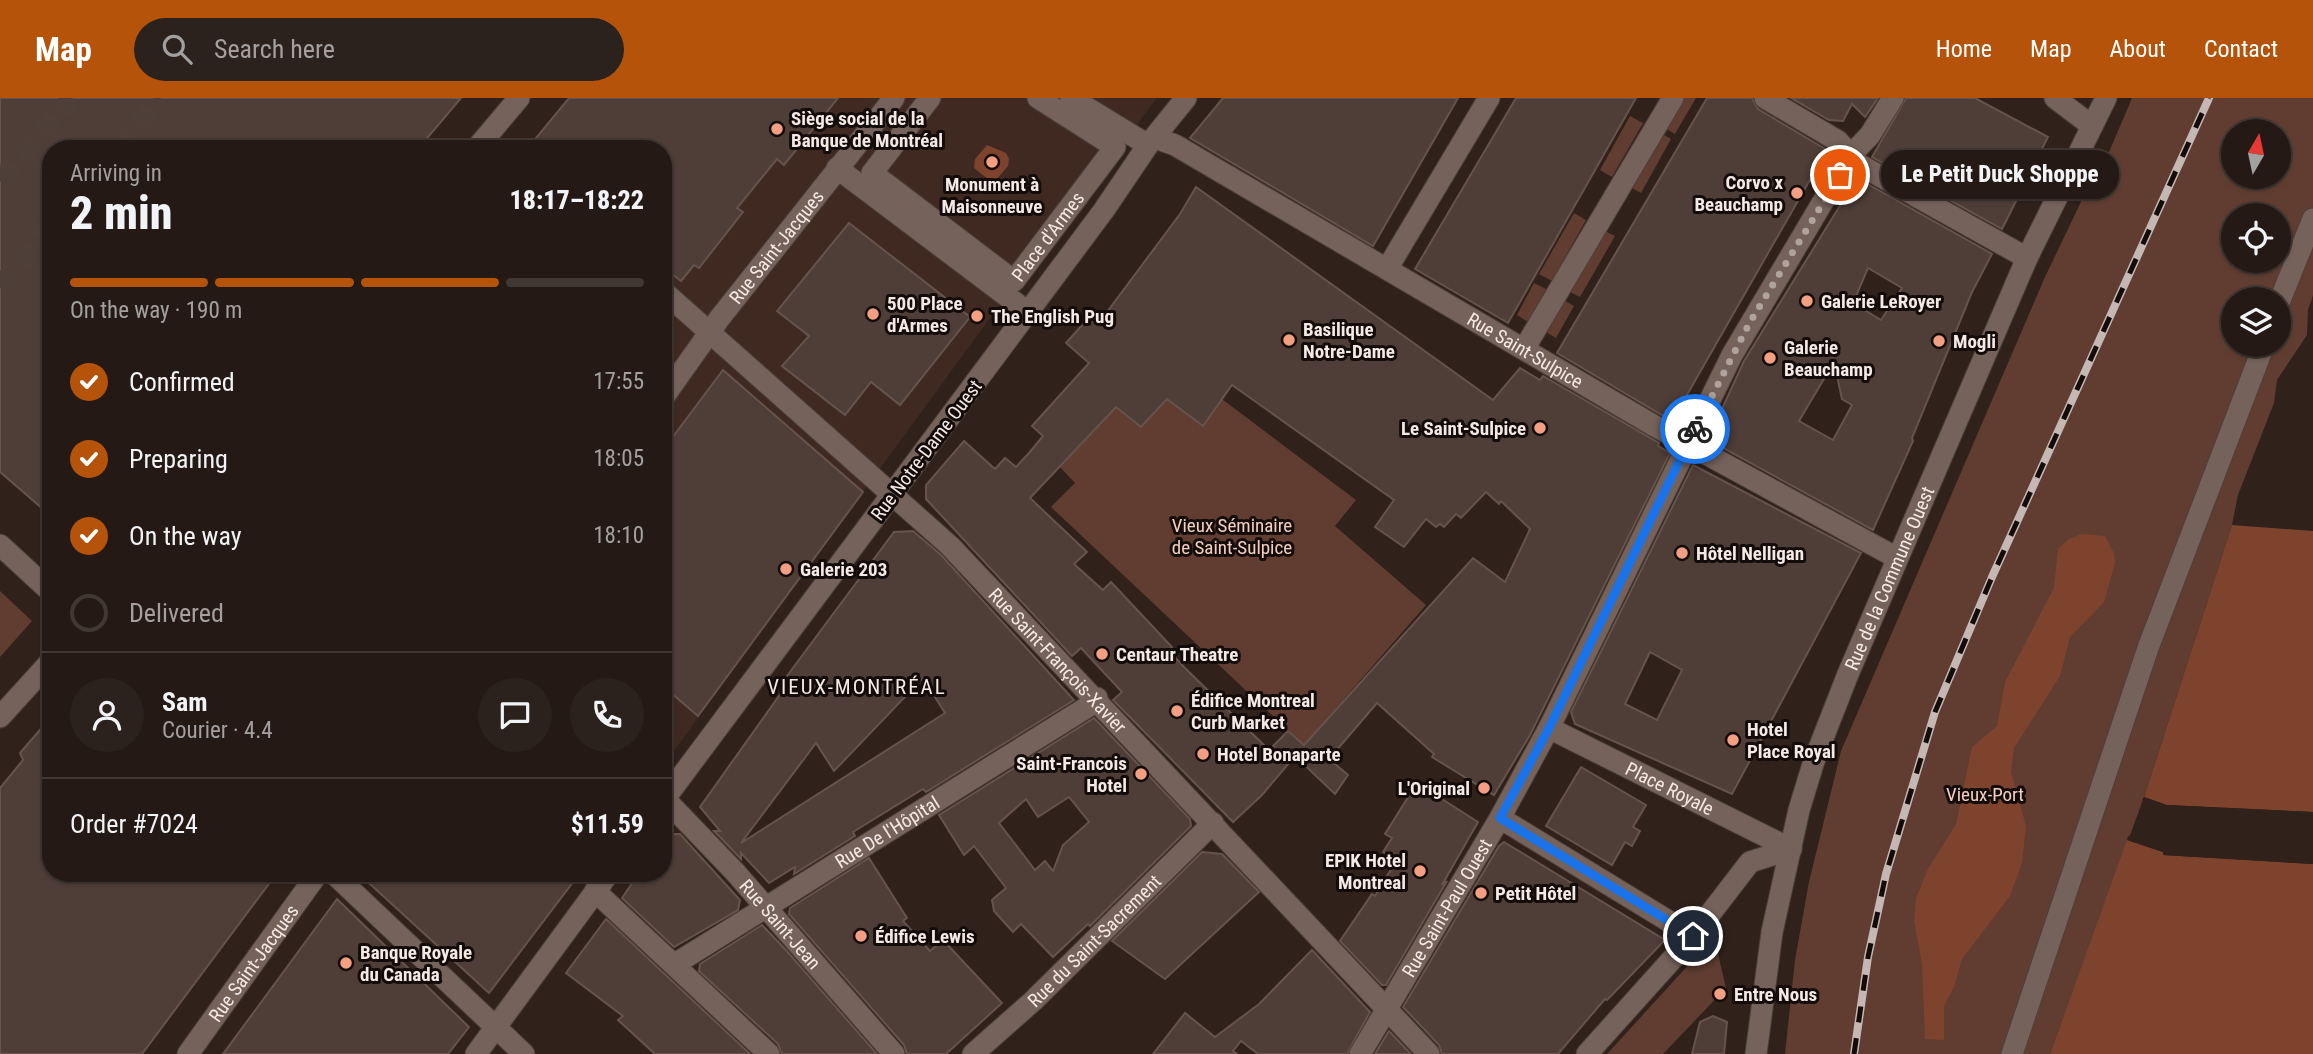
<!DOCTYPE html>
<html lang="en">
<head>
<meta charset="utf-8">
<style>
  :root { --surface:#241914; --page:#2c221d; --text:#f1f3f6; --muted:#a3a0a0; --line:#413834; --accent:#b45309 }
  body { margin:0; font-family:"Roboto Condensed",sans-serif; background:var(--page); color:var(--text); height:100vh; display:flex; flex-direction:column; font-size:26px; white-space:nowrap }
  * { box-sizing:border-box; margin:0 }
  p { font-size:23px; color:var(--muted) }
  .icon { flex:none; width:38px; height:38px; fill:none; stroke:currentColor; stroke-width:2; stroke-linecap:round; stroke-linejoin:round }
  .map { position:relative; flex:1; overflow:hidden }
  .sheet { position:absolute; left:42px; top:42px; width:630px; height:742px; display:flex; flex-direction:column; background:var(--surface); border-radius:28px; box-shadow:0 2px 5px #0004,0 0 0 2px var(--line) }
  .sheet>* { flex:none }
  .needle { width:46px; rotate:9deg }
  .tools { position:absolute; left:2221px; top:21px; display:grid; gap:14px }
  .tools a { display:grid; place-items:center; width:70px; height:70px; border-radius:50%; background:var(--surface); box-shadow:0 2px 5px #0004,0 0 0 2px var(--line); font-size:35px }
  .pin { position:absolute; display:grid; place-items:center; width:60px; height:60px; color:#fff; margin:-30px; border:4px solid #fff; border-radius:50%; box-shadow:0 2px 7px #0007 }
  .courier { position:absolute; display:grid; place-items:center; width:70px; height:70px; margin:-35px; border:5px solid #1a73e8; border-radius:50%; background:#fff; color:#222; box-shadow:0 2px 9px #0007 }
  .bubble { position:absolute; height:49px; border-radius:24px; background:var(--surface); box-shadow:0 2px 5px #0004,0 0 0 2px var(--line); font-size:23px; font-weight:800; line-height:49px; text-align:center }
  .summary em { font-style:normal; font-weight:800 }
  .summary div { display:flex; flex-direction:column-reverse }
  .summary { display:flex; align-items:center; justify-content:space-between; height:119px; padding:0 28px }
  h1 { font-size:46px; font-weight:800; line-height:52px }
  .bar { display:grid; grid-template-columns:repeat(4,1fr); gap:10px 7px; align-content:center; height:84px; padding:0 28px }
  .bar i { height:9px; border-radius:5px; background:var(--line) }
  .bar .on { background:var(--accent) }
  .bar p { grid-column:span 4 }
  .line { display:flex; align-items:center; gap:18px; padding:0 28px; border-top:2px solid var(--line) }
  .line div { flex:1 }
  .round { display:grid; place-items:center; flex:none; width:74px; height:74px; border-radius:37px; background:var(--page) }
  ol { padding:0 28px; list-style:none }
  li { display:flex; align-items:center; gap:21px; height:77px }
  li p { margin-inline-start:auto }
  li .icon { padding:7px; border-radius:50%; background:var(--accent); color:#fff; stroke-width:4 }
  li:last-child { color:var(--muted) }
  li i { width:38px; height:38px; border:4px solid var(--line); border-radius:50% }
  header { display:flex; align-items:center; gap:42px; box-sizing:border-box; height:98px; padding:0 35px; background:var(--accent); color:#fff }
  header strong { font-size:33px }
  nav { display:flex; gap:38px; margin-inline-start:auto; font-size:24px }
  .search { width:490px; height:63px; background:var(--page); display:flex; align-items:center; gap:18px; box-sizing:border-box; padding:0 24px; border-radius:38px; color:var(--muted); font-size:26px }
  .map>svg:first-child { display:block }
</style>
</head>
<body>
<header>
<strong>Map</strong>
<div class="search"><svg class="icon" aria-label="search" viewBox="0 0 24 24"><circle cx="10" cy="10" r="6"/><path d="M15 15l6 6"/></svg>Search here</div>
<nav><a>Home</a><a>Map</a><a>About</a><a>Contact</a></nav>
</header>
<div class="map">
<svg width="2313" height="956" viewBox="0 0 2313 956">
  <rect width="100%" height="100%" fill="#30211b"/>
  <!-- built -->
  <polygon fill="#3f2921" points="569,0 1157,0 990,220 663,668 663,51 527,51"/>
  <!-- green -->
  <g fill="#603d30" fill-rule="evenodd">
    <polygon points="1679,0 1696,0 1675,36 1663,29"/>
    <path d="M2132 0H2313V197L2308 212 2307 237 2277 282 2274 305 2238 397 2232 427 2144 699 2050 956H1785L1795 862 1809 784 1841 653 2045 179 2090 85 2098 80ZM2233 33H2278V79H2233ZM2233 117H2278V163H2233ZM2233 201H2278V247H2233Z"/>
    <polygon points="1630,18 1643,25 1612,79 1600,72"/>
    <polygon points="1659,34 1671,41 1641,95 1628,88"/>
    <polygon points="1574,115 1586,122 1552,183 1539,176"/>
    <polygon points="1603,132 1615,138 1580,199 1568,193"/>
    <polygon points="1534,185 1546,191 1528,224 1517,217"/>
    <polygon points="1562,201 1574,208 1556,240 1544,233"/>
    <polygon points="1167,301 1203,328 1222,301 1356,402 1335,428 1426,507 1304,647 1051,409 1075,385 1058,367 1116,309 1141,329"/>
    <polygon points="0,493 32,523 0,559"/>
    <polygon points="1714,839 1726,890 1663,956 1607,956"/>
  </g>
  <!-- water -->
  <g fill="#7e432d">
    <polygon points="987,47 1006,55 1009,61 1008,68 996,82 989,82 974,70 975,61"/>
    <polygon points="2232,427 2313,433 2313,714 2167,707 2144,699"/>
    <polygon points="2082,436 2105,438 2114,455 2115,465 2104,504 2070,539 2060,578 2014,650 2011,674 2026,728 2022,765 2010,798 1962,861 1954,889 1944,908 1944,942 1925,941 1922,866 1914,823 1916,800 1928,771 1956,726 1972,649 1997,628 2005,584 2054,490 2058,451 2069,441"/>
    <polygon points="2127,742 2163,754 2163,757 2313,766 2313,956 2050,956"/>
  </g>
  <!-- pier -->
  <g fill="#30211b">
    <polygon points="2144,699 2166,707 2313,714 2313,718 2166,711 2142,702"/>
    <polygon points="2128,738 2167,754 2313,762 2313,766 2163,757 2163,754 2127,742"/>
  </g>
  <!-- building -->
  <g fill="#4f3e37" stroke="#65534c" stroke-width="2" fill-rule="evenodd">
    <polygon points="0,0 461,0 418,51 51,51 51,418 0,374"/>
    <polygon points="569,0 838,0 784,67 777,61 737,110 743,114 699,170 694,167 681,183 663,169 663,51 527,51"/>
    <polygon points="1223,0 1458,0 1373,148 1190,40"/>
    <polygon points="1516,0 1636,0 1508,225 1415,171"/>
    <polygon points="1707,0 1752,0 1758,11 1827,52 1672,323 1557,255"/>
    <polygon points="1791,0 1878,0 1865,19 1852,6 1843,23 1829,22"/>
    <polygon points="1906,0 1975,0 2048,39 2002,131 1872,59"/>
    <path d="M1857 80 1992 156 1972 194 1912 340 1913 343 1873 432 1714 345 1709 339 1744 263ZM1868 170 1902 190 1881 222 1853 205ZM1834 264 1842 301 1852 307 1833 342 1799 323Z"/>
    <path d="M1196 89 1493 302 1520 270 1540 282 1543 278 1659 345 1658 348 1670 355 1530 637 1494 697 1432 659 1434 656 1377 605 1329 661 1348 677 1335 696 1295 658 1262 697 1233 724 1113 602 1122 594 1081 550 1072 558 926 401V387L964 343 995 371 1005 360 1016 369 1029 355 1043 338 1032 328 1089 265 1066 245 1093 215 1101 222 1180 116ZM1232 287 1394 402 1375 429 1404 449 1426 421 1436 429 1440 426 1444 429 1456 416 1461 420 1486 394 1499 406 1501 403 1530 431 1505 484 1473 460 1304 647 1288 633 1269 652 1185 570 1168 552 1172 549 1111 484 1103 492 1074 466 1087 454 1030 400 1116 309 1141 329 1167 301 1203 328Z"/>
    <polygon points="849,125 970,219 900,307 871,284 845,317 782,268 809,238 777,213"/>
    <polygon points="723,272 863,394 698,618 663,588 663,352"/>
    <path d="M1693 367 1861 455 1732 696 1575 626 1571 614ZM1650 554 1682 572 1657 622 1625 606Z"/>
    <path d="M913 433 941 457 1074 602 926 694 923 691 853 734 855 738 794 776 795 769 769 785 741 755V761L714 733H720L700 709 791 581 787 578 894 434ZM923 580 945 615 741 745 816 645 834 673Z"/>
    <polygon points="51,619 51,775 277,775 142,956 0,956 0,690 23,662 20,655"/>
    <path d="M1094 620 1190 721 1191 728 1090 828 1088 826 1053 859 1021 826 1013 834 994 813 992 802 1006 790 974 748 964 757 939 717ZM1069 699 1089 724 1063 747 1053 773 1045 763 1035 772 999 725 1026 701 1038 719Z"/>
    <polygon points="1581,669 1646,707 1633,729 1640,733 1632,748 1625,744 1612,767 1546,728"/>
    <polygon points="1417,685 1478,724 1442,787 1447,783 1386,887 1382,887 1340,843 1372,796 1375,798 1396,763 1383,754 1392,740 1385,736"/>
    <polygon points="671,736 680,736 740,802 738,812 674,849 622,800 639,775 663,775 663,746"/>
    <polygon points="1504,744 1665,842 1607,902 1605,901 1558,956 1442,956 1439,947 1403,909 1499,748"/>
    <polygon points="1202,754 1222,756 1259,794 1165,881 1112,843"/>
    <polygon points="869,760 907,820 903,823 930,853 943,842 1002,905 946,956 907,956 904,947 789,816 790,810"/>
    <polygon points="358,775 580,775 489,895"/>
    <polygon points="337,801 469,929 448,956 223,956"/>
    <polygon points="606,821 750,956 655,956 618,922 623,918 566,875"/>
    <polygon points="762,827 785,851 877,956 782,956 778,946 699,873 700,866"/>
    <polygon points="1312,852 1370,914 1347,956 1258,956 1241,943 1233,953 1237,956 1153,956 1185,915 1215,939 1259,906"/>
    <polygon points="1713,918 1727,924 1724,956 1692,956 1700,924"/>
    <polygon points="1389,933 1411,956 1375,956"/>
  </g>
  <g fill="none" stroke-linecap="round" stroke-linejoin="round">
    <!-- highway-tunnel -->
    <g stroke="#4e3f39" stroke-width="21" stroke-dasharray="21 10" stroke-linecap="butt">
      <polyline points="117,51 160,0"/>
      <polyline points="0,83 72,0"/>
      <polyline points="0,189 51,129"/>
    </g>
    <!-- street casing -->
    <g stroke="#4d403b" stroke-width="23">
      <g id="street">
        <path id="s1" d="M930 0 872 75 1014 183 1115 49 1038 0"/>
        <polyline points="1765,0 1838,43 1860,67 2027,160"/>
        <path id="s2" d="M1155 40 1175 47 1653 327 1897 460"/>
        <polyline points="837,70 1029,215"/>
        <polyline points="1387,171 1489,0"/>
        <path id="s3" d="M663 193 950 448 1429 956"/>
        <polyline points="2278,207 2313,121"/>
        <polyline points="1524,251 1673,0"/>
        <polyline points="893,395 1104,112 1148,47 1071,0"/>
        <path id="s4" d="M1549 630 1791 751"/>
        <path id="s5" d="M663 699 735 774 894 956"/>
        <polyline points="1500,720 1693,838"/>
        <polyline points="333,775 524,956"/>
        <polyline points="595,793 769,956"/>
        <path id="s6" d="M675 866 1089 608 1097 600"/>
        <path id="s7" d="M973 956 1033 903 1213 725"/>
        <path id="s8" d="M1360 956 1500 720 1549 630 1732 257 1850 58 1870 37 1893 0"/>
        <polyline points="1587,956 1693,838 1750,764 1791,751"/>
        <polyline points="2012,956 2148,550 2264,247"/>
      </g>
    </g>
    <!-- secondary casing -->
    <g stroke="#4d403b" stroke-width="23">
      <g id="secondary">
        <polyline points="2055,0 2092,28"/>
        <polyline points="1148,47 1186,0"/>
        <polyline points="476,51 519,0"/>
        <path id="s9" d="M663 300 719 221 894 0"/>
        <polyline points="0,447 51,494"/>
        <polyline points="0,619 51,563"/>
        <polyline points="663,703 893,395"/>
        <path id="s10" d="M188 956 318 775"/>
        <polyline points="476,956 609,775"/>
        <path id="s11" d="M1756 956 1772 834 1799 712 1814 663 1848 576 2027 160 2106 0"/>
      </g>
    </g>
    <!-- street -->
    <use href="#street" stroke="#75625b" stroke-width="21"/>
    <!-- secondary -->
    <use href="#secondary" stroke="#75625b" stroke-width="21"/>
    <!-- rail casing -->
    <g stroke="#c5b8b4" stroke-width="8">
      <polyline id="rail" points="1854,956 1868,859 1886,776 1935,614 1992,479 2209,0"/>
    </g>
    <!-- rail -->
    <use href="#rail" stroke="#130c0a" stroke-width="5" stroke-dasharray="16" stroke-linecap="butt"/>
  </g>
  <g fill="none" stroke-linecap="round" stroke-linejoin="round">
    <!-- done -->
    <polyline stroke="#b0a39e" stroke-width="7" stroke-dasharray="0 12.6" points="1695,331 1750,224 1840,77"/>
    <!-- route -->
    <polyline stroke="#1a73e8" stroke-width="9" points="1693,838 1500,720 1549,630 1695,331"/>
  </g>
  <!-- markers -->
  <g fill="#f2a081" stroke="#130c0a" stroke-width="2.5">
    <circle cx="777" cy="31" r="7"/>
    <circle cx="992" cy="64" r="7"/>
    <circle cx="1797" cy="95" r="7"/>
    <circle cx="1807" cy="203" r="7"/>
    <circle cx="873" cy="216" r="7"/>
    <circle cx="977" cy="218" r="7"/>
    <circle cx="1289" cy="242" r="7"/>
    <circle cx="1939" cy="243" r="7"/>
    <circle cx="1770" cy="260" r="7"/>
    <circle cx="1540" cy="330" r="7"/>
    <circle cx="1682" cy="455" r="7"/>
    <circle cx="786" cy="471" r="7"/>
    <circle cx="1102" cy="556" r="7"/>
    <circle cx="1177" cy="613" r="7"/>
    <circle cx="1733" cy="642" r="7"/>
    <circle cx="1203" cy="656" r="7"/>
    <circle cx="1141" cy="676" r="7"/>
    <circle cx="1484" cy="690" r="7"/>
    <circle cx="1420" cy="773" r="7"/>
    <circle cx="1481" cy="795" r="7"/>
    <circle cx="861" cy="838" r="7"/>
    <circle cx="346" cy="865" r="7"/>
    <circle cx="1720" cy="896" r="7"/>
  </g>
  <g text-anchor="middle" stroke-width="6" stroke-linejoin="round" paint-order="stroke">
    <!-- poi labels -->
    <g font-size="19" font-weight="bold" fill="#f5e9e5" stroke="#130c0a" text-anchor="start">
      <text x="791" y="27">Siège social de la<tspan x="791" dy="22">Banque de Montréal</tspan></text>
      <text x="1783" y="91" text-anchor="end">Corvo x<tspan x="1783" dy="22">Beauchamp</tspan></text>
      <text x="992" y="93" text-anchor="middle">Monument à<tspan x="992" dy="22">Maisonneuve</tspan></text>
      <text x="1821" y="210">Galerie LeRoyer</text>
      <text x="887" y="212">500 Place<tspan x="887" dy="22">d'Armes</tspan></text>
      <text x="991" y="225">The English Pug</text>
      <text x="1303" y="238">Basilique<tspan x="1303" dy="22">Notre-Dame</tspan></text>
      <text x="1953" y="250">Mogli</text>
      <text x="1784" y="256">Galerie<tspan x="1784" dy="22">Beauchamp</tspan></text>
      <text x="1526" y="337" text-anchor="end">Le Saint-Sulpice</text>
      <text x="1696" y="462">Hôtel Nelligan</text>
      <text x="800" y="478">Galerie 203</text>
      <text x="1116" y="563">Centaur Theatre</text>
      <text x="1191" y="609">Édifice Montreal<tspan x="1191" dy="22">Curb Market</tspan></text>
      <text x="1747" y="638">Hotel<tspan x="1747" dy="22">Place Royal</tspan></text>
      <text x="1217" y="663">Hotel Bonaparte</text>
      <text x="1127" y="672" text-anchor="end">Saint-Francois<tspan x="1127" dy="22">Hotel</tspan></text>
      <text x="1470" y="697" text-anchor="end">L'Original</text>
      <text x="1406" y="769" text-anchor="end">EPIK Hotel<tspan x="1406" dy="22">Montreal</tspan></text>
      <text x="1495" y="802">Petit Hôtel</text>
      <text x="875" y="845">Édifice Lewis</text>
      <text x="360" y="861">Banque Royale<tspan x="360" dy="22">du Canada</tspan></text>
      <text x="1734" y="903">Entre Nous</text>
    </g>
    <!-- street labels -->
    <g font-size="19" fill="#f5e9e5" stroke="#130c0a">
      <text dy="7" stroke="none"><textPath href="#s1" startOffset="329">Place d'Armes</textPath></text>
      <text dy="7" stroke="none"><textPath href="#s9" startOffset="189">Rue Saint-Jacques</textPath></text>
      <text dy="7" stroke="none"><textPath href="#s2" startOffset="427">Rue Saint-Sulpice</textPath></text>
      <text transform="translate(926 352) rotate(-53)" y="7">Rue Notre-Dame Ouest</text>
      <text dy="7" stroke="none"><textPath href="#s11" startOffset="497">Rue de la Commune Ouest</textPath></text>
      <text dy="7" stroke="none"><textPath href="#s3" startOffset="541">Rue Saint-François-Xavier</textPath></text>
      <text dy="7" stroke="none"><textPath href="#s4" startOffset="135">Place Royale</textPath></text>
      <text dy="7" stroke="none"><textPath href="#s6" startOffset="250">Rue De l'Hôpital</textPath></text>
      <text dy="7" stroke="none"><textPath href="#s8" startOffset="170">Rue Saint-Paul Ouest</textPath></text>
      <text dy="7" stroke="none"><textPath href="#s5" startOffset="173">Rue Saint-Jean</textPath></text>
      <text dy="7" stroke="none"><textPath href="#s7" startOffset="166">Rue du Saint-Sacrement</textPath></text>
      <text dy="7" stroke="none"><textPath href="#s10" startOffset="112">Rue Saint-Jacques</textPath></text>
    </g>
    <!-- park labels -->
    <g font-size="19" fill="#f4cec0" stroke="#130c0a">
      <text x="1232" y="434">Vieux Séminaire<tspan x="1232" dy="22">de Saint-Sulpice</tspan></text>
      <text x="1985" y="703">Vieux-Port</text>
    </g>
    <!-- neighbourhood labels -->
    <g font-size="21" letter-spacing="2" fill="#f5e9e5" stroke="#130c0a">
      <text x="857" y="596">VIEUX-MONTRÉAL</text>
    </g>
  </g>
</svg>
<div class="tools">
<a><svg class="needle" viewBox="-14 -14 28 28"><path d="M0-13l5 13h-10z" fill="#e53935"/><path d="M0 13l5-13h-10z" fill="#a3a0a0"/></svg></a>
<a><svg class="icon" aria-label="locate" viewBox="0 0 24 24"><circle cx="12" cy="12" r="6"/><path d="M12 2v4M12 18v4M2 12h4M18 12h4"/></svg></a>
<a><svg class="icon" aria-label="layers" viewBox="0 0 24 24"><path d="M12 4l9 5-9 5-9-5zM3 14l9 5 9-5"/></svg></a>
</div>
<div class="pin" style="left:1840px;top:77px;background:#ea580c"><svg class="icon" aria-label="bag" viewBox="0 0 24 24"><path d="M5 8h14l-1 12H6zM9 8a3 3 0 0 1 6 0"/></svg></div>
<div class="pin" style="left:1693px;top:838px;background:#1f2937"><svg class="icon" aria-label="home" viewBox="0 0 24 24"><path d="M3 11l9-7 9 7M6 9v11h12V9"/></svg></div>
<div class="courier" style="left:1695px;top:331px"><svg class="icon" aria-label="bike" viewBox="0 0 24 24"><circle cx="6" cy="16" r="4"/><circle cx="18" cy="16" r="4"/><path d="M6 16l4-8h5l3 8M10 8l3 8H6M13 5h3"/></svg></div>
<div class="bubble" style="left:1881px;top:52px;width:238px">Le Petit Duck Shoppe</div>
<section class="sheet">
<div class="summary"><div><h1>2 min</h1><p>Arriving in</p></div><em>18:17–18:22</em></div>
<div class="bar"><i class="on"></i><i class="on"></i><i class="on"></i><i></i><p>On the way · 190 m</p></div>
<ol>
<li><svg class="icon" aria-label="check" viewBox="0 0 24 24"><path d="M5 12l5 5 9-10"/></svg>Confirmed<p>17:55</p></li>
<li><svg class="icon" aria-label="check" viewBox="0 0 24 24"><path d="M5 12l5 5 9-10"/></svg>Preparing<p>18:05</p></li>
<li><svg class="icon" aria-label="check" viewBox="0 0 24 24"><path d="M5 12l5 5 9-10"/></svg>On the way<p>18:10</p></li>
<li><i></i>Delivered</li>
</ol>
<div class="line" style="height:126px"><a class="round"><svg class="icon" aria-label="person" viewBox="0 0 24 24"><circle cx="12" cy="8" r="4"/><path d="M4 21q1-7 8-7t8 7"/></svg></a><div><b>Sam</b><p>Courier · 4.4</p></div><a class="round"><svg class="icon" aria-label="chat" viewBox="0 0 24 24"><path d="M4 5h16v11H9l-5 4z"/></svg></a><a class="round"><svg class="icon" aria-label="phone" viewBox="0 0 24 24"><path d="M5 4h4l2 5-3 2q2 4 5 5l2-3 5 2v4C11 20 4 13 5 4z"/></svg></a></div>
<div class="line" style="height:91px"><div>Order #7024</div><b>$11.59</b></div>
</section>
</div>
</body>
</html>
